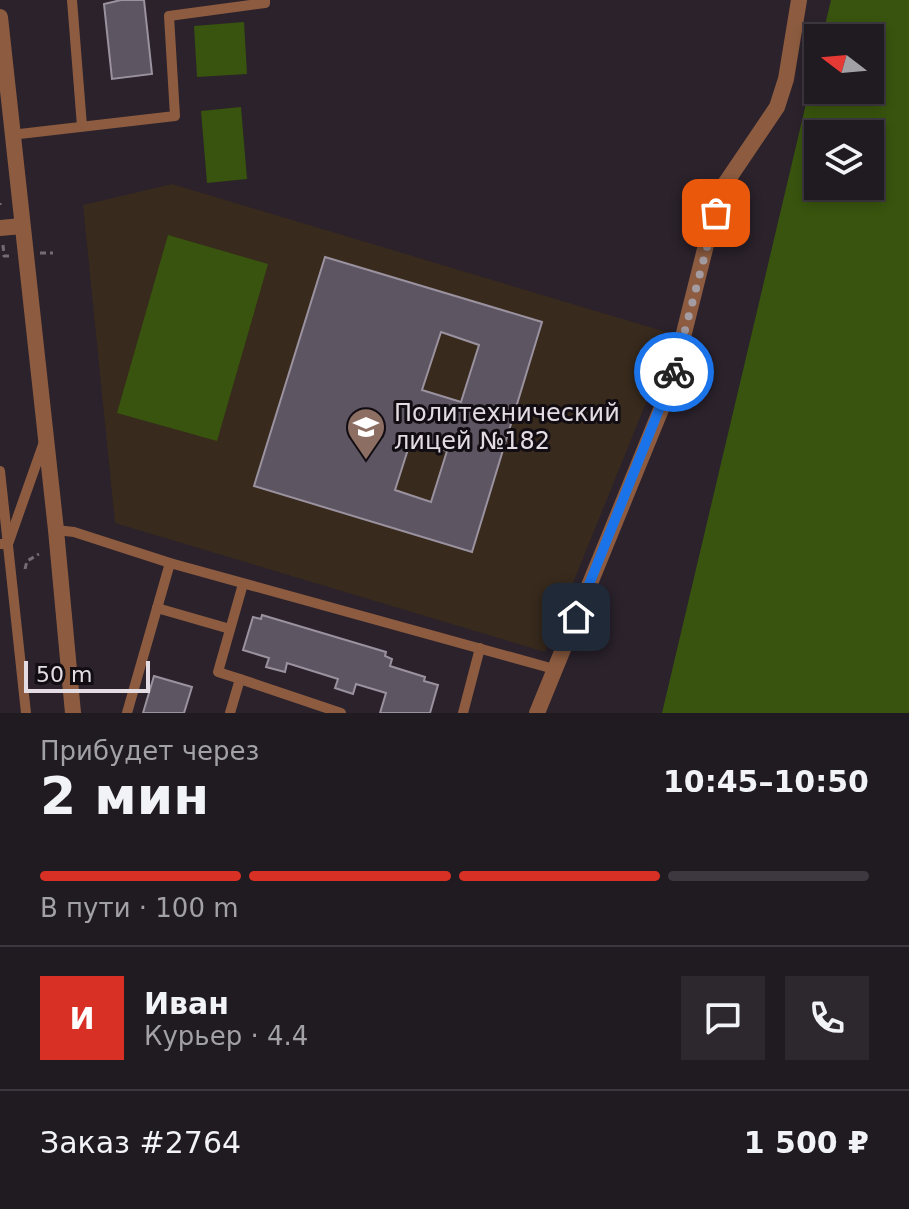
<!DOCTYPE html>
<html lang="ru">
<head>
<meta charset="utf-8">
<style>
  :root { --surface:#201a21; --page:#2d272e; --text:#f1f3f6; --muted:#a2a1a5; --line:#3d383f; --accent:#d93025 }
  body { margin:0; font-family:"DejaVu Sans",sans-serif; background:var(--page); color:var(--text); height:100vh; display:flex; flex-direction:column; font-size:30px; white-space:nowrap }
  * { box-sizing:border-box; margin:0 }
  p { font-size:26px; color:var(--muted) }
  .icon { flex:none; width:44px; height:44px; fill:none; stroke:currentColor; stroke-width:2; stroke-linecap:round; stroke-linejoin:round }
  .map { position:relative; height:713px; overflow:hidden }
  .sheet { display:flex; flex-direction:column; background:var(--surface); flex:1 }
  .sheet>* { flex:none }
  .needle { width:52px; rotate:286deg }
  .buttons { position:absolute; left:804px; top:24px; display:grid; gap:16px }
  .buttons a { display:grid; place-items:center; width:80px; height:80px; border-radius:0px; background:var(--surface); box-shadow:0 4px 12px #0003,0 0 0 2px var(--line); font-size:40px }
  .scale { position:absolute; left:24px; bottom:20px; width:126px; box-sizing:border-box; padding-left:8px; border:4px solid #e3dde3; border-top:0; font-size:22px; line-height:28px; white-space:nowrap; color:#e3dde3; -webkit-text-stroke:6px #110d12; paint-order:stroke }
  .pin { position:absolute; display:grid; place-items:center; width:68px; height:68px; color:#fff; margin:-34px; border-radius:16px; box-shadow:0 4px 12px #0006 }
  .courier { position:absolute; display:grid; place-items:center; width:80px; height:80px; margin:-40px; border:6px solid #1a73e8; border-radius:50%; background:#fff; color:#222; box-shadow:0 2px 10px #0007 }
  .summary em { font-style:normal; font-weight:800 }
  .summary div { display:flex; flex-direction:column-reverse }
  .summary { display:flex; align-items:center; justify-content:space-between; height:136px; padding:0 40px }
  h1 { font-size:52px; font-weight:800; line-height:60px }
  .bar { display:grid; grid-template-columns:repeat(4,1fr); gap:12px 8px; align-content:center; height:96px; padding:0 40px }
  .bar i { height:10px; border-radius:6px; background:var(--line) }
  .bar .on { background:var(--accent) }
  .bar p { grid-column:span 4 }
  .line { display:flex; align-items:center; gap:20px; padding:0 40px; border-top:2px solid var(--line) }
  .line div { flex:1 }
  .round { display:grid; place-items:center; flex:none; width:84px; height:84px; border-radius:0px; background:var(--page) }
  .map>svg:first-child { display:block }
</style>
</head>
<body>
<div class="map">
<svg width="909" height="713" viewBox="0 0 909 713">
  <rect width="100%" height="100%" fill="#2b222c"/>
  <!-- education -->
  <polygon fill="#382a1d" points="172,184 666,332 648,398 545,652 115,523 83,205"/>
  <!-- green -->
  <g fill="#38540e" fill-rule="evenodd">
    <path d="M831 0H909V713H662L818 53V90H870V38H822ZM870 134V186H818V134Z"/>
    <polygon points="244,22 247,74 197,77 194,26"/>
    <polygon points="241,107 247,179 207,183 201,111"/>
    <polygon points="168,235 268,264 217,441 117,413"/>
  </g>
  <!-- building -->
  <g fill="#5d5561" stroke="#9b929f" stroke-width="2" fill-rule="evenodd">
    <polygon points="121,0 144,0 152,74 112,79 104,4"/>
    <path d="M325 257 542 322 472 552 254 486ZM441 332 479 345 461 402 422 390ZM411 440 447 451 431 502 395 490Z"/>
    <polygon points="262,615 386,652 385,656 392,659 390,666 425,677 424,681 438,685 430,713 380,713 386,693 356,684 353,694 335,688 338,679 287,663 285,672 266,667 269,658 243,650 253,617 261,619"/>
    <polygon points="154,676 192,687 184,713 143,713"/>
  </g>
  <g fill="none" stroke-linecap="round" stroke-linejoin="round">
    <!-- path -->
    <g stroke="#736c74" stroke-width="3" stroke-dasharray="6 4" stroke-linecap="butt">
      <polyline points="0,203 0,205"/>
      <polyline points="3,245 4,256 10,256"/>
      <polyline points="40,253 53,253"/>
      <polyline points="25,569 27,561 39,554"/>
    </g>
    <!-- lane -->
    <g stroke="#8d5c40" stroke-width="10">
      <polyline points="72,0 82,126"/>
      <polyline points="11,135 175,116 169,16 265,3 265,0"/>
      <polyline points="0,471 26,713"/>
      <polyline points="56,530 74,532 170,563 554,669"/>
      <polyline points="0,544 8,544 44,442"/>
      <polyline points="157,608 230,629"/>
      <polyline points="240,679 341,713"/>
      <polyline points="127,713 170,563"/>
      <polyline points="230,713 240,679 218,672 243,584"/>
      <polyline points="463,713 480,648"/>
    </g>
    <!-- street -->
    <g stroke="#8d5c40" stroke-width="16">
      <polyline points="0,17 56,530 73,713"/>
      <polyline points="0,228 22,226"/>
      <polyline points="537,713 671,385 707,241 725,184 777,107 786,79 799,0"/>
    </g>
  </g>
  <g fill="none" stroke-linecap="round" stroke-linejoin="round">
    <!-- done -->
    <polyline stroke="#a39ca3" stroke-width="8" stroke-dasharray="0 14.4" points="674,372 716,213"/>
    <!-- route -->
    <polyline stroke="#1a73e8" stroke-width="10" points="576,617 674,372"/>
  </g>
  <!-- icons -->
  <defs>
    <g id="school-pin" transform="scale(2)"><path d="M0 17L-7.5 6A9.5 9.5 0 1 1 7.5 6Z" fill="#8d6e63" stroke="#110d12"/><path d="M0-5L7-2L0 1L-7-2ZM-4 1L0 2.5L4 1V4Q0 6-4 4Z" fill="#fff"/></g>
  </defs>
  <g fill-rule="evenodd">
    <use href="#school-pin" x="366" y="427"/>
  </g>
  <g text-anchor="middle" stroke-width="6" stroke-linejoin="round" paint-order="stroke">
    <!-- poi labels -->
    <g font-size="24" fill="#e3dde3" stroke="#110d12" text-anchor="start">
      <text x="394" y="421">Политехнический<tspan x="394" dy="28">лицей №182</tspan></text>
    </g>
  </g>
</svg>
<div class="buttons">
<a><svg class="needle" viewBox="-14 -14 28 28"><path d="M0-13l5 13h-10z" fill="#e53935"/><path d="M0 13l5-13h-10z" fill="#a2a1a5"/></svg></a>
<a><svg class="icon" aria-label="layers" viewBox="0 0 24 24"><path d="M12 4l9 5-9 5-9-5zM3 14l9 5 9-5"/></svg></a>
</div>
<div class="scale">50 m</div>
<div class="pin" style="left:716px;top:213px;background:#ea580c"><svg class="icon" aria-label="bag" viewBox="0 0 24 24"><path d="M5 8h14l-1 12H6zM9 8a3 3 0 0 1 6 0"/></svg></div>
<div class="pin" style="left:576px;top:617px;background:#1f2937"><svg class="icon" aria-label="home" viewBox="0 0 24 24"><path d="M3 11l9-7 9 7M6 9v11h12V9"/></svg></div>
<div class="courier" style="left:674px;top:372px"><svg class="icon" aria-label="bike" viewBox="0 0 24 24"><circle cx="6" cy="16" r="4"/><circle cx="18" cy="16" r="4"/><path d="M6 16l4-8h5l3 8M10 8l3 8H6M13 5h3"/></svg></div>
</div>
<section class="sheet">
<div class="summary"><div><h1>2 мин</h1><p>Прибудет через</p></div><em>10:45–10:50</em></div>
<div class="bar"><i class="on"></i><i class="on"></i><i class="on"></i><i></i><p>В пути · 100 m</p></div>
<div class="line" style="height:144px"><b class="round" style="background:var(--accent);color:#fff">И</b><div><b>Иван</b><p>Курьер · 4.4</p></div><a class="round"><svg class="icon" aria-label="chat" viewBox="0 0 24 24"><path d="M4 5h16v11H9l-5 4z"/></svg></a><a class="round"><svg class="icon" aria-label="phone" viewBox="0 0 24 24"><path d="M5 4h4l2 5-3 2q2 4 5 5l2-3 5 2v4C11 20 4 13 5 4z"/></svg></a></div>
<div class="line" style="height:104px"><div>Заказ #2764</div><b>1 500 ₽</b></div>
</section>
</body>
</html>
